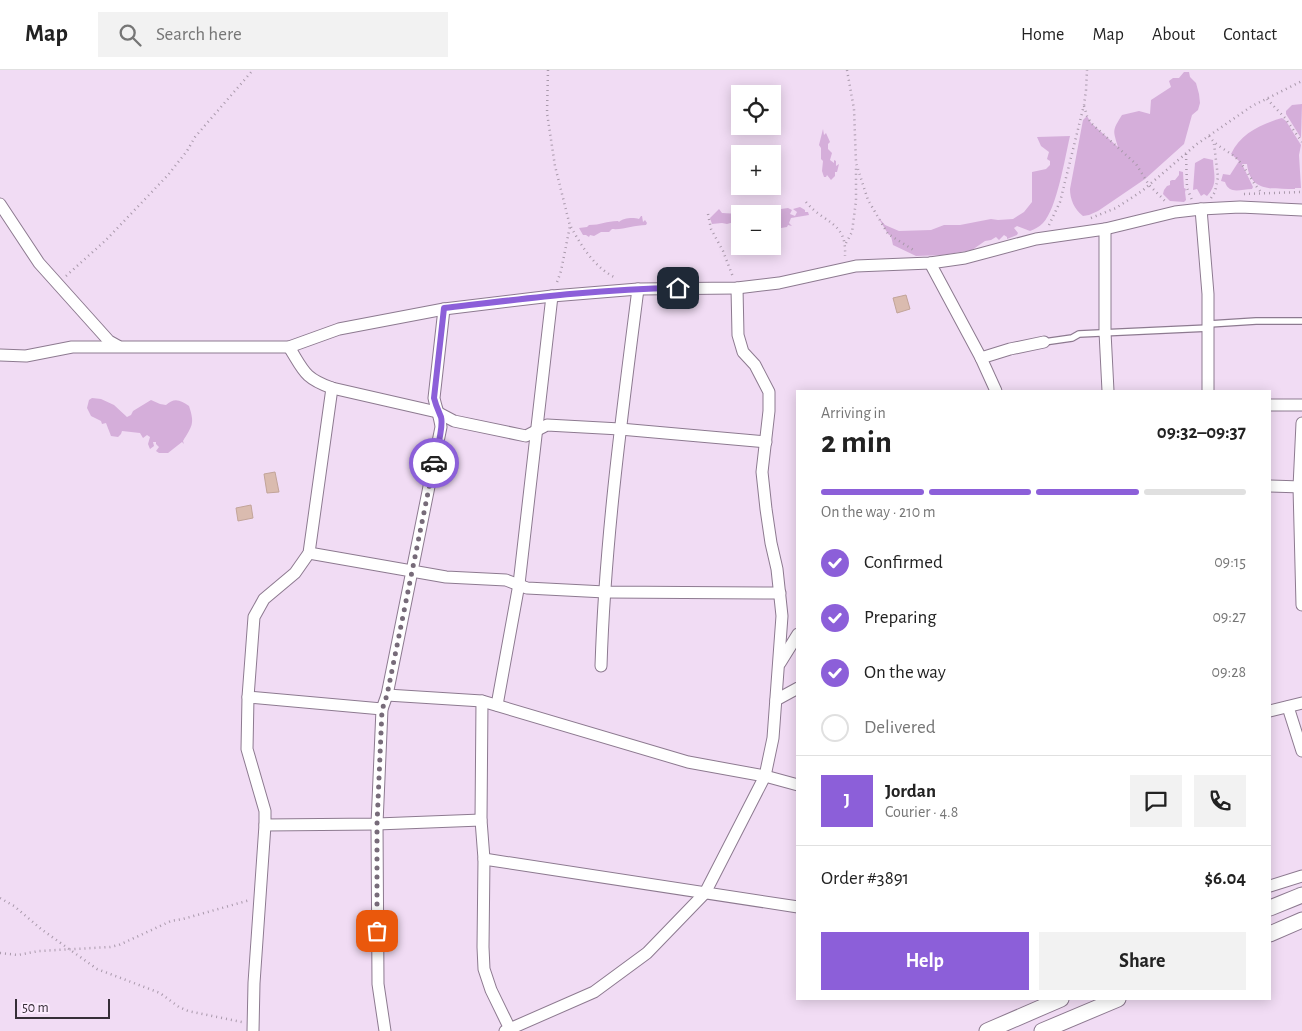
<!DOCTYPE html>
<html lang="en">
<head>
<meta charset="utf-8">
<style>
  :root { --surface:#fff; --page:#f2f2f2; --text:#222; --muted:#767676; --line:#e0e0e0; --accent:#8c5fd9 }
  body { margin:0; font-family:"Alegreya Sans",sans-serif; background:var(--page); color:var(--text); height:100vh; display:flex; flex-direction:column; font-size:19px; white-space:nowrap }
  * { box-sizing:border-box; margin:0 }
  p { font-size:16px; color:var(--muted) }
  .icon { flex:none; width:28px; height:28px; fill:none; stroke:currentColor; stroke-width:2; stroke-linecap:round; stroke-linejoin:round }
  .map { position:relative; flex:1; overflow:hidden }
  .drawer { position:absolute; left:796px; top:320px; width:475px; height:610px; display:flex; flex-direction:column; background:var(--surface); border-radius:0px; box-shadow:0 2px 12px #0003 }
  .drawer>* { flex:none }
  .buttons { position:absolute; left:731px; top:15px; display:grid; gap:10px }
  .buttons a { display:grid; place-items:center; width:50px; height:50px; border-radius:0px; background:var(--surface); box-shadow:0 2px 12px #0003; font-size:25px }
  .scale { position:absolute; left:15px; bottom:12px; width:95px; box-sizing:border-box; padding-left:5px; border:2px solid #362e37; border-top:0; font-size:14px; line-height:18px; white-space:nowrap; color:#362e37; -webkit-text-stroke:4px #fcebfe; paint-order:stroke }
  .pin { position:absolute; display:grid; place-items:center; width:42px; height:42px; color:#fff; margin:-21px; border-radius:10px; box-shadow:0 2px 8px #0006 }
  .courier { position:absolute; display:grid; place-items:center; width:50px; height:50px; margin:-25px; border:4px solid #8c5fd9; border-radius:50%; background:#fff; color:#222; box-shadow:0 1px 6px #0007 }
  .summary em { font-style:normal; font-weight:700 }
  .summary div { display:flex; flex-direction:column-reverse }
  .summary { display:flex; align-items:center; justify-content:space-between; height:85px; padding:0 25px }
  h1 { font-size:32px; font-weight:700; line-height:38px }
  .bar { display:grid; grid-template-columns:repeat(4,1fr); gap:8px 5px; align-content:center; height:60px; padding:0 25px }
  .bar i { height:6px; border-radius:4px; background:var(--line) }
  .bar .current { background:var(--accent) }
  .bar p { grid-column:span 4 }
  .line { display:flex; align-items:center; gap:12px; padding:0 25px; border-top:1px solid var(--line) }
  .line div { flex:1 }
  .round { display:grid; place-items:center; flex:none; width:52px; height:52px; border-radius:0px; background:var(--page) }
  ol { padding:0 25px; list-style:none }
  li { display:flex; align-items:center; gap:15px; height:55px }
  li p { margin-inline-start:auto }
  li .icon { padding:5px; border-radius:50%; background:var(--accent); color:#fff; stroke-width:4 }
  li:last-child { color:var(--muted) }
  li i { width:28px; height:28px; border:2px solid var(--line); border-radius:50% }
  .action { display:flex; gap:10px; margin-top:auto; padding:10px 25px }
  .action a { flex:1; height:58px; border-radius:0px; background:var(--accent); color:#fff; font-size:20px; font-weight:700; line-height:58px; text-align:center }
  .action a+a { background:var(--page); color:var(--text) }
  header { display:flex; align-items:center; gap:30px; box-sizing:border-box; height:70px; padding:0 25px; background:var(--surface); border-bottom:1px solid var(--line) }
  header strong { font-size:24px }
  nav { display:flex; gap:28px; margin-inline-start:auto; font-size:18px }
  .search { width:350px; height:45px; background:var(--page); display:flex; align-items:center; gap:12px; box-sizing:border-box; padding:0 18px; border-radius:0px; color:var(--muted); font-size:19px }
  .map>svg:first-child { display:block }
</style>
</head>
<body>
<header>
<strong>Map</strong>
<div class="search"><svg class="icon" aria-label="search" viewBox="0 0 24 24"><circle cx="10" cy="10" r="6"/><path d="M15 15l6 6"/></svg>Search here</div>
<nav><a>Home</a><a>Map</a><a>About</a><a>Contact</a></nav>
</header>
<div class="map">
<svg width="1302" height="961" viewBox="0 0 1302 961">
  <rect width="100%" height="100%" fill="#f1dcf4"/>
  <!-- green -->
  <g fill="#d5aeda">
    <path d="M1184 2H1189L1190 7 1196 13 1199 24 1200 33 1198 40 1192 45 1184 74 1145 109 1098 141 1089 145 1083 146C1074 139 1070 129 1070 119L1083 50 1087 46 1091 53 1118 77C1113 60 1112 61 1122 45L1139 41 1150 44 1151 30 1171 17 1169 11 1173 8H1179Z"/>
    <polygon points="1302,34 1301,68 1286,44 1286,41 1292,35"/>
    <path d="M1282 48 1286 51 1301 75 1299 85 1301 118H1295V119C1273 118 1250 123 1247 94H1242L1253 117 1252 119C1241 119 1229 125 1225 112L1221 111 1223 104 1230 105 1239 91 1231 84C1241 63 1261 54 1282 48Z"/>
    <polygon points="823,59 824,65 826,63 830,72 828,74 828,79 832,83 830,90 834,93 834,90 836,91 836,96 839,94 837,102 835,102 835,106 831,110 827,105 826,107 824,107 822,101 823,91 821,89 821,78 819,75"/>
    <path d="M1070 66C1065 87 1057 139 1043 153 1039 157 1035 159 1030 161L1017 156 1014 158 1018 163 1017 165 1007 169V167L1004 165 999 170 996 167 991 170 985 171 972 180 943 185 916 186 893 175 891 166 888 164 878 147 885 155 899 161 931 160 944 155H960L991 149 998 150 1013 149 1024 142 1032 132V102L1046 99 1050 95V91L1047 89 1049 82 1041 76 1037 67Z"/>
    <path d="M1204 88 1213 90C1214 106 1218 114 1207 126L1204 124 1201 126 1197 119 1193 120 1195 93Z"/>
    <polygon points="1179,101 1183,102 1184,118 1186,119 1185,122 1186,130 1184,132 1170,131 1163,124 1164,120 1167,116 1170,115 1170,111 1172,110 1175,110 1179,105"/>
    <polygon points="800,137 805,140 805,142 808,142 809,145 791,148 789,153 792,156 788,155 787,157 781,158 778,157 773,158 772,144 763,144 777,143 781,139 788,138 792,140 790,144 795,146 797,142 793,139"/>
    <polygon points="719,139 722,143 740,144 740,153 736,156 734,152 727,154 722,153 712,154 710,148"/>
    <path d="M641 146H642L643 152 645 150 647 153 646 155C634 155 624 160 612 159L609 162H601L594 166 590 165 589 167 586 165H583L579 158 587 157 589 155C601 155 606 151 618 151L619 152C623 148 633 147 639 149Z"/>
    <path d="M92 328 101 329 114 335 127 347 131 345 133 341 151 330 160 334 166 335C174 327 181 330 189 336 195 354 192 356 183 371L184 374 182 372 168 383H159L156 381 159 377 156 374V372H153L154 376 150 379 148 374 150 367 147 365 143 368 140 363 122 361 121 364 118 367 111 366 106 353 102 354 101 351 91 346 87 338 89 330Z"/>
  </g>
  <!-- building -->
  <g fill="#dabbaf" stroke="#c2a499">
    <polygon points="906,225 910,239 897,243 893,228"/>
    <polygon points="275,402 279,422 267,423 264,404"/>
    <polygon points="251,435 253,448 238,451 236,438"/>
  </g>
  <g fill="none" stroke-linecap="round" stroke-linejoin="round">
    <!-- service casing -->
    <g stroke="#8d7a90" stroke-width="8">
      <g id="service">
        <polyline points="1209,254 1256,251 1302,251"/>
        <polyline points="1044,272 1072,268 1079,264 1209,258"/>
      </g>
    </g>
    <!-- minor casing -->
    <g stroke="#8d7a90" stroke-width="13">
      <g id="minor">
        <polyline points="0,134 39,193 109,271 118,276"/>
        <polyline points="1201,139 1208,224 1208,321"/>
        <polyline points="1105,159 1105,262 1108,321"/>
        <polyline points="930,193 981,288 996,321"/>
        <path d="M289 277C304 301 304 308 332 318L437 342 454 351 526 366 547 355 620 359 766 372"/>
        <polyline points="0,285 26,286 72,277 289,277 339,259 444,239 552,226 638,219 737,218 779,213 856,196 930,193 965,188 1036,169 1105,159 1175,142 1201,139 1240,137 1302,140"/>
        <polyline points="981,288 1010,279 1044,272"/>
        <polyline points="1270,335 1302,335"/>
        <polyline points="1302,353 1299,417 1302,535"/>
        <polyline points="1270,416 1302,417"/>
        <polyline points="309,483 446,507 506,510 527,518 605,522 780,523"/>
        <polyline points="780,593 798,564"/>
        <path d="M601 596C605 470 622 344 638 219"/>
        <polyline points="387,625 482,631 688,692 765,706 798,715"/>
        <polyline points="248,627 382,639"/>
        <polyline points="776,630 798,618"/>
        <polyline points="482,631 481,750 484,789 483,877 484,899 491,920 510,959"/>
        <polyline points="497,635 519,514 552,226"/>
        <polyline points="1288,637 1302,681"/>
        <polyline points="1270,641 1302,633"/>
        <polyline points="265,755 377,754 481,750"/>
        <polyline points="484,789 798,837"/>
        <polyline points="1270,816 1302,806"/>
        <polyline points="253,961 254,913 265,755 265,741 247,679 248,627 254,547 264,529 295,503 309,483 332,318"/>
        <path d="M385 961 378 914 377 754 382 639 387 625 441 357C440 347 436 338 434 328L444 239"/>
        <polyline points="505,961 594,922 647,883 705,823 765,706 773,668 782,546 777,499 771,473 766,439 762,402 769,341 769,322 755,295 743,282 738,265 737,218"/>
      </g>
    </g>
    <!-- tertiary casing -->
    <g stroke="#8d7a90" stroke-width="17">
      <g id="tertiary">
        <polyline points="1270,838 1302,825"/>
        <polyline points="1270,864 1302,850"/>
        <polyline points="987,961 1061,929"/>
        <polyline points="1042,961 1118,929"/>
      </g>
    </g>
    <!-- path -->
    <g stroke="#a999ab" stroke-width="2.5" stroke-dasharray="1 4" stroke-linecap="butt">
      <polyline points="548,0 547,43 555,96 570,156 561,201 556,215"/>
      <polyline points="847,0 854,39 856,93 868,130 888,164 915,181"/>
      <polyline points="1267,29 1285,48 1302,72"/>
      <polyline points="1084,36 1087,46 1091,53 1136,94 1149,115 1167,133"/>
      <path d="M1209 66C1217 78 1231 81 1240 92 1248 102 1252 112 1261 122"/>
      <polyline points="1186,84 1187,118 1192,130"/>
      <polyline points="1244,124 1302,122"/>
      <polyline points="1211,128 1215,122 1218,107 1214,74"/>
      <path d="M806 132C824 154 847 151 845 186"/>
      <polyline points="708,144 711,159 723,181 733,207"/>
      <polyline points="1091,148 1116,138 1142,121 1197,74 1252,36 1302,11"/>
      <polyline points="1049,155 1060,132 1084,35 1086,20 1087,0"/>
      <path d="M571 157C582 177 595 198 616 208"/>
      <polyline points="846,173 852,162 856,131 856,97"/>
      <polyline points="66,206 106,170 168,105 187,81 195,67 253,0"/>
      <polyline points="0,828 14,836 41,859 97,899 160,923 179,937 188,941 242,952"/>
      <polyline points="0,883 18,885 39,881 110,877 119,875 171,851 183,849 250,830"/>
    </g>
    <!-- service -->
    <use href="#service" stroke="#fff" stroke-width="5.5"/>
    <!-- minor -->
    <use href="#minor" stroke="#fff" stroke-width="11"/>
    <!-- tertiary -->
    <use href="#tertiary" stroke="#fff" stroke-width="15"/>
  </g>
  <g fill="none" stroke-linecap="round" stroke-linejoin="round">
    <!-- done -->
    <polyline stroke="#776b79" stroke-width="5" stroke-dasharray="0 9" points="377,861 377,754 382,640 387,625 434,393"/>
    <!-- route -->
    <path stroke="#8c5fd9" stroke-width="6" d="M434 393C436 382 444 358 441 347 438 340 436 336 434 328L444 238C522 229 599 219 678 218"/>
  </g>
</svg>
<div class="buttons">
<a><svg class="icon" aria-label="locate" viewBox="0 0 24 24"><circle cx="12" cy="12" r="6"/><path d="M12 2v4M12 18v4M2 12h4M18 12h4"/></svg></a>
<a>+</a>
<a>−</a>
</div>
<div class="scale">50 m</div>
<div class="pin" style="left:377px;top:861px;background:#ea580c"><svg class="icon" aria-label="bag" viewBox="0 0 24 24"><path d="M5 8h14l-1 12H6zM9 8a3 3 0 0 1 6 0"/></svg></div>
<div class="pin" style="left:678px;top:218px;background:#1f2937"><svg class="icon" aria-label="home" viewBox="0 0 24 24"><path d="M3 11l9-7 9 7M6 9v11h12V9"/></svg></div>
<div class="courier" style="left:434px;top:393px"><svg class="icon" aria-label="car" viewBox="0 0 24 24"><path d="M5 17H2v-5l4-1 3-4h7l3 4 3 1v5h-3M9 17h6M6 11h13"/><circle cx="7" cy="17" r="2"/><circle cx="17" cy="17" r="2"/></svg></div>
<section class="drawer">
<div class="summary"><div><h1>2 min</h1><p>Arriving in</p></div><em>09:32–09:37</em></div>
<div class="bar"><i class="current"></i><i class="current"></i><i class="current"></i><i></i><p>On the way · 210 m</p></div>
<ol>
<li><svg class="icon" aria-label="check" viewBox="0 0 24 24"><path d="M5 12l5 5 9-10"/></svg>Confirmed<p>09:15</p></li>
<li><svg class="icon" aria-label="check" viewBox="0 0 24 24"><path d="M5 12l5 5 9-10"/></svg>Preparing<p>09:27</p></li>
<li><svg class="icon" aria-label="check" viewBox="0 0 24 24"><path d="M5 12l5 5 9-10"/></svg>On the way<p>09:28</p></li>
<li><i></i>Delivered</li>
</ol>
<div class="line" style="height:90px"><b class="round" style="background:var(--accent);color:#fff">J</b><div><b>Jordan</b><p>Courier · 4.8</p></div><a class="round"><svg class="icon" aria-label="chat" viewBox="0 0 24 24"><path d="M4 5h16v11H9l-5 4z"/></svg></a><a class="round"><svg class="icon" aria-label="phone" viewBox="0 0 24 24"><path d="M5 4h4l2 5-3 2q2 4 5 5l2-3 5 2v4C11 20 4 13 5 4z"/></svg></a></div>
<div class="line" style="height:65px"><div>Order #3891</div><b>$6.04</b></div>
<div class="action"><a>Help</a><a>Share</a></div>
</section>
</div>
</body>
</html>
